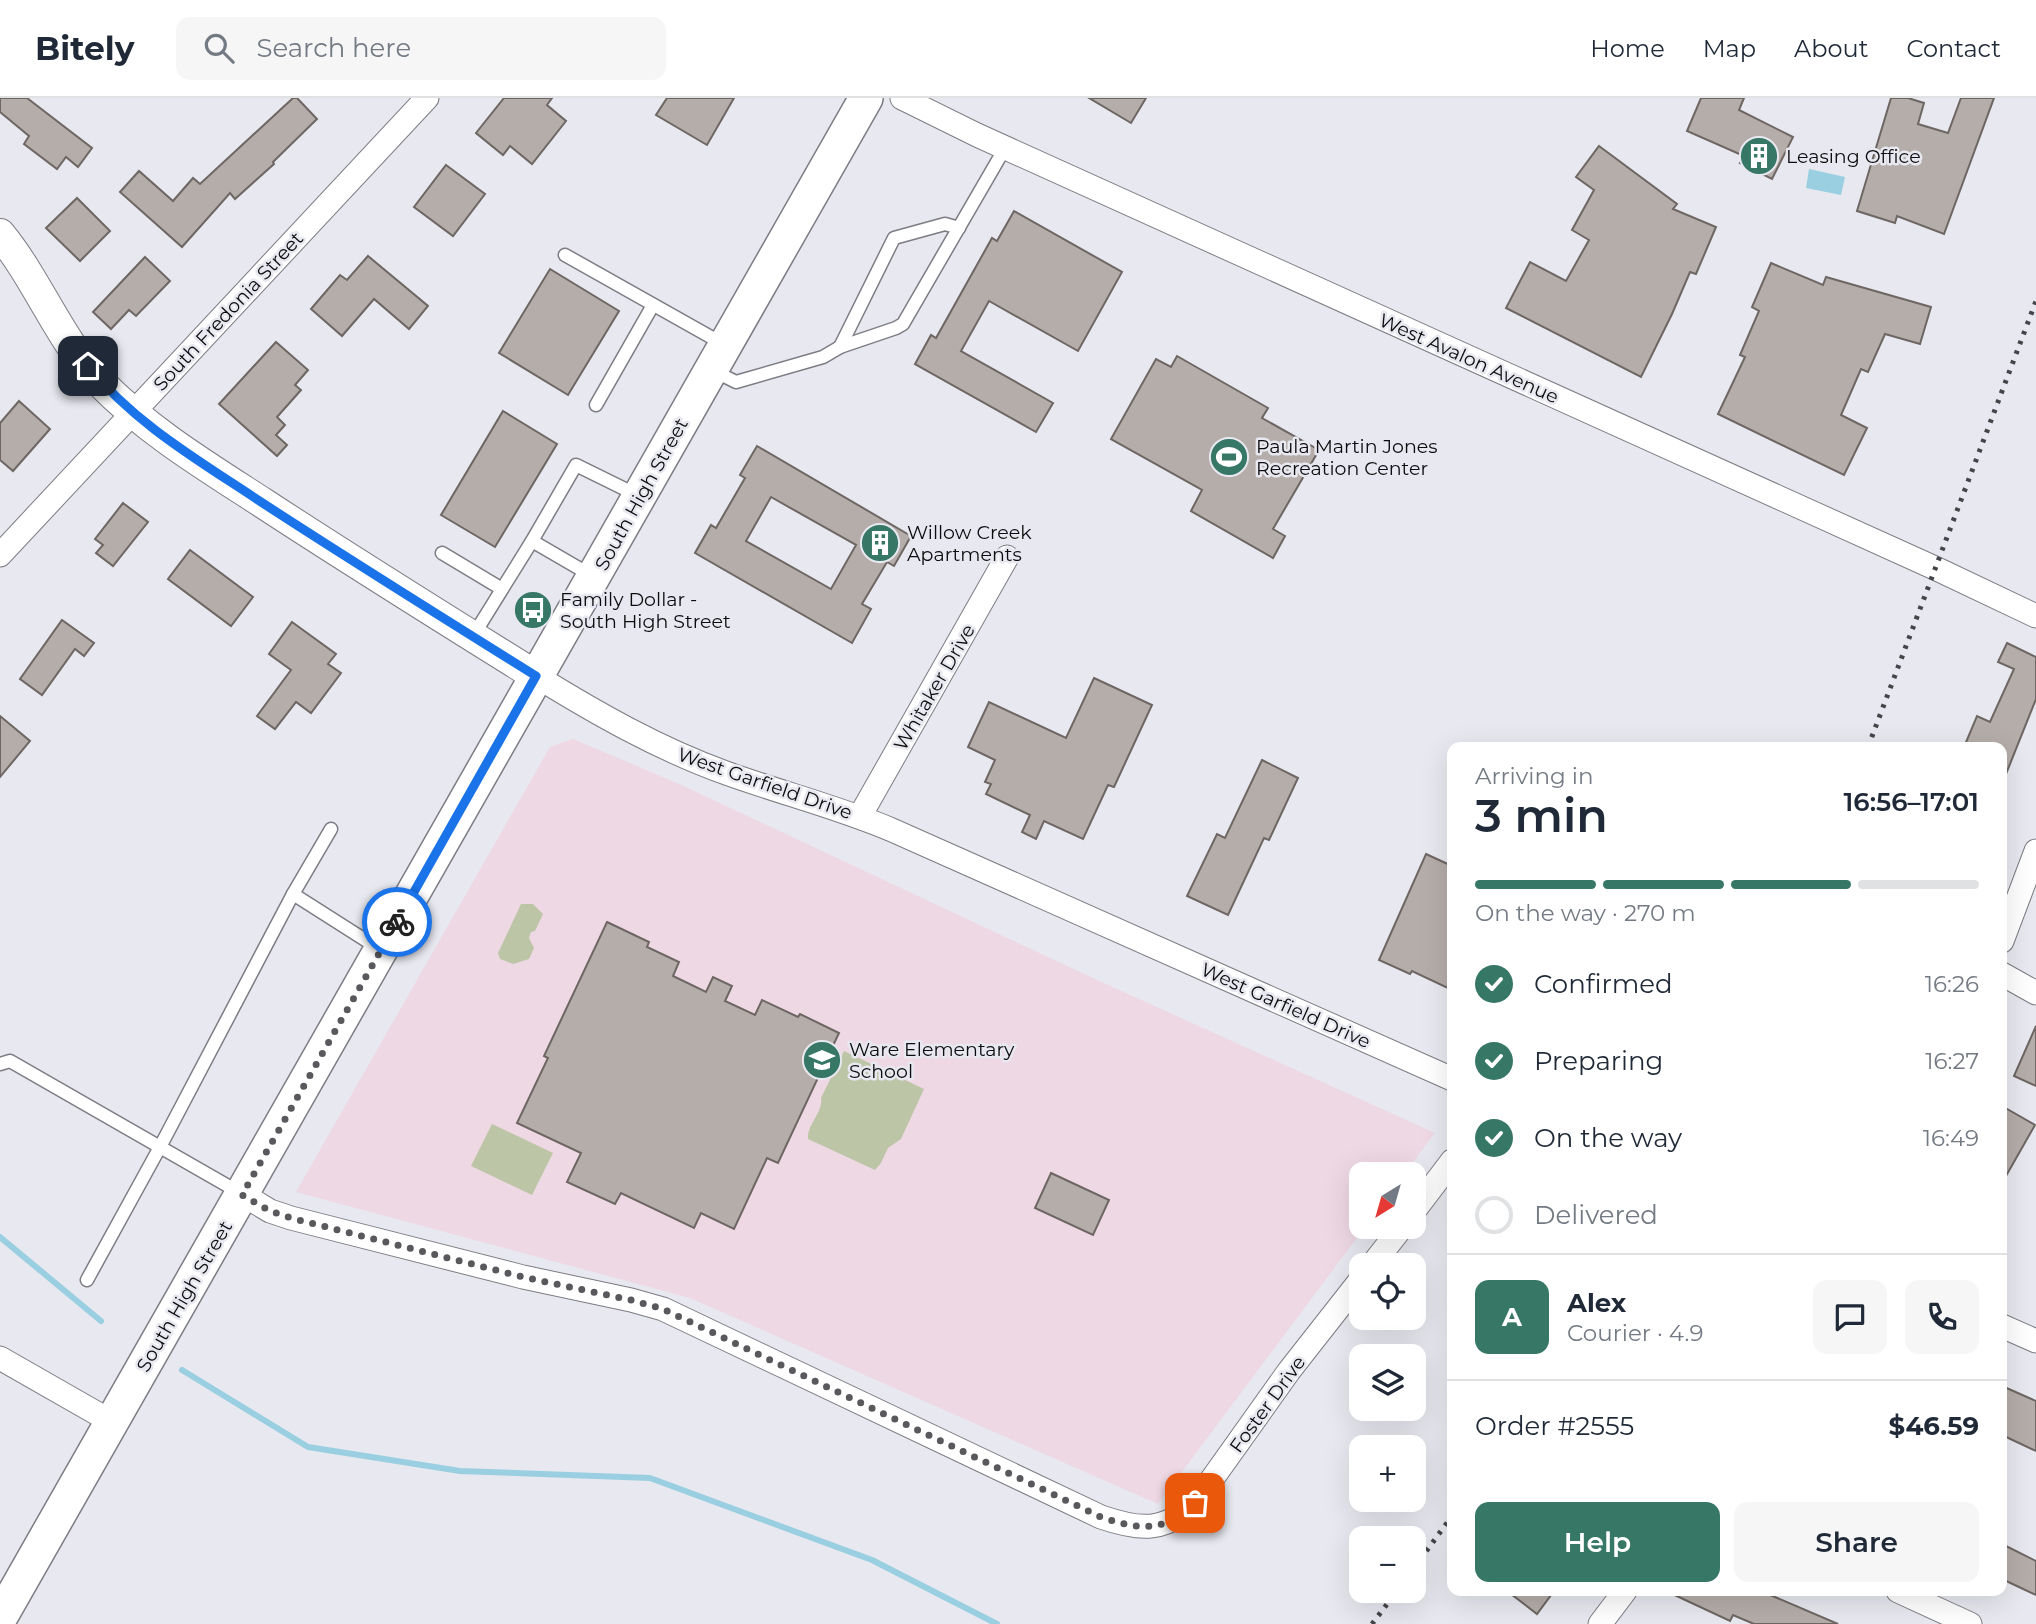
<!DOCTYPE html>
<html lang="en">
<head>
<meta charset="utf-8">
<style>
  :root { --surface:#fff; --page:#f6f6f7; --text:#1f2937; --muted:#747a83; --line:#e0e1e3; --accent:#367766 }
  body { margin:0; font-family:Montserrat,sans-serif; background:var(--page); color:var(--text); height:100vh; display:flex; flex-direction:column; font-size:26px; white-space:nowrap }
  * { box-sizing:border-box; margin:0 }
  p { font-size:23px; color:var(--muted) }
  .icon { flex:none; width:38px; height:38px; fill:none; stroke:currentColor; stroke-width:2; stroke-linecap:round; stroke-linejoin:round }
  .map { position:relative; flex:1; overflow:hidden }
  .details { position:absolute; left:1447px; top:644px; width:560px; height:854px; display:flex; flex-direction:column; background:var(--surface); border-radius:14px; box-shadow:0 7px 28px #0002 }
  .details>* { flex:none }
  .needle { width:46px; rotate:217deg }
  .buttons { position:absolute; left:1349px; top:1064px; display:grid; gap:14px }
  .buttons a { display:grid; place-items:center; width:77px; height:77px; border-radius:14px; background:var(--surface); box-shadow:0 7px 28px #0002; font-size:35px }
  .pin { position:absolute; display:grid; place-items:center; width:60px; height:60px; color:#fff; margin:-30px; border-radius:14px; box-shadow:0 4px 10px #0006 }
  .courier { position:absolute; display:grid; place-items:center; width:70px; height:70px; margin:-35px; border:5px solid #1a73e8; border-radius:50%; background:#fff; color:#222; box-shadow:0 2px 9px #0007 }
  .overview em { font-style:normal; font-weight:600 }
  .overview div { display:flex; flex-direction:column-reverse }
  .overview { display:flex; align-items:center; justify-content:space-between; height:119px; padding:0 28px }
  h1 { font-size:46px; font-weight:600; line-height:52px }
  .bar { display:grid; grid-template-columns:repeat(4,1fr); gap:10px 7px; align-content:center; height:84px; padding:0 28px }
  .bar i { height:9px; border-radius:5px; background:var(--line) }
  .bar .on { background:var(--accent) }
  .bar p { grid-column:span 4 }
  .line { display:flex; align-items:center; gap:18px; padding:0 28px; border-top:2px solid var(--line) }
  .line div { flex:1 }
  .round { display:grid; place-items:center; flex:none; width:74px; height:74px; border-radius:14px; background:var(--page) }
  ol { padding:0 28px; list-style:none }
  li { display:flex; align-items:center; gap:21px; height:77px }
  li p { margin-inline-start:auto }
  li .icon { padding:7px; border-radius:50%; background:var(--accent); color:#fff; stroke-width:4 }
  li:last-child { color:var(--muted) }
  li i { width:38px; height:38px; border:4px solid var(--line); border-radius:50% }
  .button { display:flex; gap:14px; margin-top:auto; padding:14px 28px }
  .button a { flex:1; height:80px; border-radius:14px; background:var(--accent); color:#fff; font-size:28px; font-weight:600; line-height:80px; text-align:center }
  .button a+a { background:var(--page); color:var(--text) }
  header { display:flex; align-items:center; gap:42px; box-sizing:border-box; height:98px; padding:0 35px; background:var(--surface); border-bottom:2px solid var(--line) }
  header strong { font-size:33px }
  nav { display:flex; gap:38px; margin-inline-start:auto; font-size:24px }
  .search { width:490px; height:63px; background:var(--page); display:flex; align-items:center; gap:18px; box-sizing:border-box; padding:0 24px; border-radius:14px; color:var(--muted); font-size:26px }
  .map>svg:first-child { display:block }
</style>
</head>
<body>
<header>
<strong>Bitely</strong>
<div class="search"><svg class="icon" aria-label="search" viewBox="0 0 24 24"><circle cx="10" cy="10" r="6"/><path d="M15 15l6 6"/></svg>Search here</div>
<nav><a>Home</a><a>Map</a><a>About</a><a>Contact</a></nav>
</header>
<div class="map">
<svg width="2036" height="1526" viewBox="0 0 2036 1526">
  <rect width="100%" height="100%" fill="#e8e8f0"/>
  <!-- education -->
  <polygon fill="#eed8e4" points="573,641 677,685 1095,881 1435,1035 1404,1076 1362,1076 1362,1129 1365,1129 1158,1406 690,1200 296,1094 550,649"/>
  <!-- green -->
  <g fill="#bdc5a7">
    <polygon points="521,806 533,806 543,816 535,833 531,834 529,840 534,850 529,861 513,866 500,861 498,855"/>
    <path d="M844 953 924 991 901 1041 888 1050 881 1065 875 1072 808 1041C807 1026 823 1015 821 1000Z"/>
    <polygon points="492,1026 553,1055 532,1097 471,1068"/>
  </g>
  <!-- water -->
  <polygon fill="#99cfe0" points="1809,71 1845,79 1841,97 1806,90"/>
  <g fill="none" stroke-linecap="round" stroke-linejoin="round">
    <!-- stream -->
    <g stroke="#99cfe0" stroke-width="6">
      <polyline points="0,1139 101,1223"/>
      <polyline points="182,1272 308,1349 460,1373 650,1380 872,1462 997,1526"/>
    </g>
  </g>
  <!-- building -->
  <g fill="#b5ada9" stroke="#6d6663" stroke-width="2" fill-rule="evenodd">
    <polygon points="0,0 27,0 92,50 78,69 66,59 57,71 24,46 29,38 0,14"/>
    <polygon points="293,0 297,0 317,21 273,64 274,66 235,101 230,95 182,149 120,94 139,73 173,103 193,80 200,86"/>
    <polygon points="504,0 552,0 547,7 566,23 532,66 510,48 503,57 476,35"/>
    <polygon points="667,0 734,0 707,47 656,17"/>
    <polygon points="1089,0 1146,0 1131,25"/>
    <polygon points="1701,0 1744,0 1739,12 1793,39 1772,81 1740,65 1744,58 1687,33"/>
    <polygon points="1891,0 1908,0 1924,5 1918,26 1948,35 1961,0 1994,0 1944,136 1897,118 1895,125 1857,113"/>
    <polygon points="1599,48 1677,106 1673,111 1716,129 1696,176 1690,174 1672,216 1641,279 1506,210 1530,164 1566,183 1589,142 1572,132 1594,92 1576,79"/>
    <polygon points="446,67 485,96 453,138 414,109"/>
    <polygon points="77,100 110,133 80,163 46,130"/>
    <polygon points="1014,113 1122,174 1078,253 989,203 961,253 1053,305 1036,334 915,266 931,237 936,240 992,140 997,143"/>
    <polygon points="368,158 428,208 409,231 374,201 342,238 311,211 340,177 347,182"/>
    <polygon points="145,159 170,183 136,218 129,212 111,231 93,214"/>
    <polygon points="1771,165 1823,187 1826,179 1931,209 1920,246 1885,236 1868,274 1861,271 1841,317 1867,330 1844,377 1718,316 1745,259 1740,257 1759,213 1752,209"/>
    <polygon points="550,171 619,213 568,297 499,255"/>
    <polygon points="276,244 308,272 295,287 301,292 277,319 285,327 276,337 287,347 277,358 219,306"/>
    <polygon points="1177,258 1268,310 1262,320 1319,352 1273,431 1285,438 1273,460 1191,413 1202,392 1111,341 1156,261 1171,269"/>
    <polygon points="19,303 50,331 13,373 0,362 0,325"/>
    <polygon points="503,313 557,346 495,449 441,417"/>
    <path d="M757 348 911 438 894 468 887 464 862 506 871 511 852 545 695 455 711 427 716 430 745 380 740 377ZM771 399 856 447 831 491 746 443Z"/>
    <polygon points="123,405 148,424 113,468 96,455 103,447 95,441"/>
    <polygon points="190,452 253,499 231,528 168,481"/>
    <polygon points="62,522 94,545 84,558 75,551 42,597 20,581"/>
    <polygon points="292,524 336,556 328,566 341,575 311,615 296,604 275,631 257,618 291,572 269,556"/>
    <polygon points="2007,545 2036,559 2036,601 2002,686 2002,649 1964,649 1977,618 1990,624 2014,571 1998,564"/>
    <polygon points="1094,580 1152,607 1114,689 1108,687 1083,741 1044,723 1036,741 1022,734 1030,717 986,696 991,686 985,684 995,662 968,649 989,604 1066,640"/>
    <polygon points="0,618 30,643 0,679"/>
    <polygon points="1262,662 1298,680 1269,742 1264,740 1228,817 1187,798 1217,736 1225,740"/>
    <polygon points="1426,756 1452,768 1452,892 1412,873 1410,876 1379,862"/>
    <polygon points="607,824 649,844 647,849 679,864 673,878 706,894 713,879 732,888 725,903 755,917 762,902 798,919 800,916 839,935 778,1065 767,1060 734,1131 701,1115 694,1130 621,1095 615,1106 567,1084 581,1055 517,1025 548,960 544,958"/>
    <polygon points="2036,928 2036,988 2014,978"/>
    <polygon points="2002,1008 2035,1027 2002,1085"/>
    <polygon points="1051,1075 1109,1102 1093,1137 1035,1110"/>
    <polygon points="2002,1288 2036,1303 2036,1353 2002,1337"/>
    <polygon points="2002,1446 2036,1463 2036,1497 2002,1481"/>
    <polygon points="1507,1493 1554,1493 1537,1516"/>
    <polygon points="1666,1493 1761,1493 1838,1526 1754,1526 1733,1517 1730,1523"/>
  </g>
  <g fill="none" stroke-linecap="round" stroke-linejoin="round">
    <!-- service casing -->
    <g stroke="#7d7c84" stroke-width="15">
      <g id="service">
        <polyline points="565,157 725,247"/>
        <polyline points="840,249 894,140 945,126 959,130"/>
        <polyline points="712,272 736,284 823,259 840,249 896,230 903,226 1005,50"/>
        <polyline points="596,307 653,207"/>
        <polyline points="532,443 576,367 639,398"/>
        <polyline points="442,455 502,491"/>
        <polyline points="473,538 532,443 594,479"/>
        <polyline points="293,796 331,731"/>
        <polyline points="0,966 10,963 242,1096"/>
        <polyline points="87,1182 160,1049 293,796 381,852"/>
      </g>
    </g>
    <!-- minor casing -->
    <g stroke="#7d7c84" stroke-width="25">
      <g id="minor">
        <polyline points="902,0 977,37 1937,471 2036,518"/>
        <polyline points="0,457 427,0"/>
        <path d="M536 578C596 615 659 651 726 675 781 695 838 709 892 732L1452 981"/>
        <polyline points="860,718 1007,459"/>
        <polyline points="2002,843 2036,753"/>
        <polyline points="2002,876 2036,895"/>
        <path d="M242 1096 270 1113 291 1120 523 1179 631 1202 663 1211 1101 1419C1139 1432 1164 1435 1195 1405L1289 1273 1362 1180"/>
        <polyline points="1414,1113 1452,1063"/>
        <polyline points="1372,1167 1402,1129"/>
        <polyline points="2002,1228 2036,1243"/>
        <polyline points="0,1260 112,1324"/>
        <polyline points="1898,1493 1970,1526"/>
        <polyline points="1600,1526 1625,1493"/>
      </g>
    </g>
    <!-- tertiary casing -->
    <g stroke="#7d7c84" stroke-width="32">
      <path id="tertiary" d="M0 136C38 182 59 242 101 285 148 333 206 368 263 405 353 464 445 521 536 578"/>
    </g>
    <!-- secondary casing -->
    <g stroke="#7d7c84" stroke-width="36">
      <path id="secondary" d="M0 1520C290 1014 578 507 866 0"/>
    </g>
    <!-- service -->
    <use href="#service" stroke="#fff" stroke-width="12"/>
    <!-- minor -->
    <use href="#minor" stroke="#fff" stroke-width="23"/>
    <!-- tertiary -->
    <use href="#tertiary" stroke="#fff" stroke-width="30"/>
    <!-- secondary -->
    <use href="#secondary" stroke="#fff" stroke-width="33"/>
    <!-- rail -->
    <g stroke="#454549" stroke-width="5" stroke-dasharray="3.5 7" stroke-linecap="butt">
      <polyline points="1868,649 2036,203"/>
      <polyline points="1414,1470 1452,1418"/>
      <polyline points="1372,1526 1397,1493"/>
    </g>
  </g>
  <g fill="none" stroke-linecap="round" stroke-linejoin="round">
    <!-- done -->
    <path stroke="#59595d" stroke-width="7" stroke-dasharray="0 12.6" d="M397 824 242 1097 270 1113 291 1120 523 1179 631 1202 663 1211 1101 1419C1139 1432 1164 1435 1195 1405"/>
    <!-- route -->
    <path stroke="#1a73e8" stroke-width="9" d="M88 268C134 325 198 362 258 402 350 462 443 520 536 578L397 824"/>
  </g>
  <!-- icons -->
  <defs>
    <g id="building-disc" transform="scale(2.0125)"><circle r="9.5" fill="#367766" stroke="#e8e8f0"/><path d="M-4-6H4V6H1V3H-1V6H-4ZM-2.5-4.3h1.7v1.8h-1.7ZM.8-4.3h1.7v1.8H.8ZM-2.5-1h1.7V.8h-1.7ZM.8-1h1.7V.8H.8Z" fill="#fff"/></g>
    <g id="stadium-disc" transform="scale(2.0125)"><circle r="9.5" fill="#367766" stroke="#e8e8f0"/><path d="M0-5a6.5 5 0 1 0 0 10a6.5 5 0 1 0 0-10ZM-3.5-1.8h7v3.6h-7Z" fill="#fff"/></g>
    <g id="bus-disc" transform="scale(2.0125)"><circle r="9.5" fill="#367766" stroke="#e8e8f0"/><path d="M-5-6H5V4H4V6H2V4H-2V6H-4V4H-5ZM-3.5-4V0h7V-4ZM-3.5 1.2v1.5H-2V1.2ZM2 1.2v1.5H3.5V1.2Z" fill="#fff"/></g>
    <g id="school-disc" transform="scale(2.0125)"><circle r="9.5" fill="#367766" stroke="#e8e8f0"/><path d="M0-5L7-2L0 1L-7-2ZM-4 1L0 2.5L4 1V4Q0 6-4 4Z" fill="#fff"/></g>
  </defs>
  <g fill-rule="evenodd">
    <use href="#building-disc" x="1759" y="58"/>
    <use href="#stadium-disc" x="1229" y="359"/>
    <use href="#building-disc" x="880" y="445"/>
    <use href="#bus-disc" x="533" y="512"/>
    <use href="#school-disc" x="822" y="962"/>
  </g>
  <g text-anchor="middle" stroke-width="5" stroke-linejoin="round" paint-order="stroke">
    <!-- poi labels -->
    <g font-size="19" fill="#0c0c0e" stroke="#e8e8f0" text-anchor="start">
      <text x="1786" y="65">Leasing Office</text>
      <text x="1256" y="355">Paula Martin Jones<tspan x="1256" dy="22">Recreation Center</tspan></text>
      <text x="907" y="441">Willow Creek<tspan x="907" dy="22">Apartments</tspan></text>
      <text x="560" y="508">Family Dollar -<tspan x="560" dy="22">South High Street</tspan></text>
      <text x="849" y="958">Ware Elementary<tspan x="849" dy="22">School</tspan></text>
    </g>
    <!-- street labels -->
    <g font-size="19" fill="#0c0c0e" stroke="#e8e8f0">
      <text transform="translate(228 213) rotate(-47)" y="7">South Fredonia Street</text>
      <text transform="translate(1469 260) rotate(24)" y="7">West Avalon Avenue</text>
      <text transform="translate(641 396) rotate(-61)" y="7">South High Street</text>
      <text transform="translate(934 589) rotate(-60)" y="7">Whitaker Drive</text>
      <text transform="translate(765 685) rotate(19)" y="7">West Garfield Drive</text>
      <text transform="translate(1286 907) rotate(24)" y="7">West Garfield Drive</text>
      <text transform="translate(184 1198) rotate(-60)" y="7">South High Street</text>
      <text transform="translate(1267 1306) rotate(-54)" y="7">Foster Drive</text>
    </g>
  </g>
</svg>
<div class="buttons">
<a><svg class="needle" viewBox="-14 -14 28 28"><path d="M0-13l5 13h-10z" fill="#e53935"/><path d="M0 13l5-13h-10z" fill="#747a83"/></svg></a>
<a><svg class="icon" aria-label="locate" viewBox="0 0 24 24"><circle cx="12" cy="12" r="6"/><path d="M12 2v4M12 18v4M2 12h4M18 12h4"/></svg></a>
<a><svg class="icon" aria-label="layers" viewBox="0 0 24 24"><path d="M12 4l9 5-9 5-9-5zM3 14l9 5 9-5"/></svg></a>
<a>+</a>
<a>−</a>
</div>
<div class="pin" style="left:1195px;top:1405px;background:#ea580c"><svg class="icon" aria-label="bag" viewBox="0 0 24 24"><path d="M5 8h14l-1 12H6zM9 8a3 3 0 0 1 6 0"/></svg></div>
<div class="pin" style="left:88px;top:268px;background:#1f2937"><svg class="icon" aria-label="home" viewBox="0 0 24 24"><path d="M3 11l9-7 9 7M6 9v11h12V9"/></svg></div>
<div class="courier" style="left:397px;top:824px"><svg class="icon" aria-label="bike" viewBox="0 0 24 24"><circle cx="6" cy="16" r="4"/><circle cx="18" cy="16" r="4"/><path d="M6 16l4-8h5l3 8M10 8l3 8H6M13 5h3"/></svg></div>
<section class="details">
<div class="overview"><div><h1>3 min</h1><p>Arriving in</p></div><em>16:56–17:01</em></div>
<div class="bar"><i class="on"></i><i class="on"></i><i class="on"></i><i></i><p>On the way · 270 m</p></div>
<ol>
<li><svg class="icon" aria-label="check" viewBox="0 0 24 24"><path d="M5 12l5 5 9-10"/></svg>Confirmed<p>16:26</p></li>
<li><svg class="icon" aria-label="check" viewBox="0 0 24 24"><path d="M5 12l5 5 9-10"/></svg>Preparing<p>16:27</p></li>
<li><svg class="icon" aria-label="check" viewBox="0 0 24 24"><path d="M5 12l5 5 9-10"/></svg>On the way<p>16:49</p></li>
<li><i></i>Delivered</li>
</ol>
<div class="line" style="height:126px"><b class="round" style="background:var(--accent);color:#fff">A</b><div><b>Alex</b><p>Courier · 4.9</p></div><a class="round"><svg class="icon" aria-label="chat" viewBox="0 0 24 24"><path d="M4 5h16v11H9l-5 4z"/></svg></a><a class="round"><svg class="icon" aria-label="phone" viewBox="0 0 24 24"><path d="M5 4h4l2 5-3 2q2 4 5 5l2-3 5 2v4C11 20 4 13 5 4z"/></svg></a></div>
<div class="line" style="height:91px"><div>Order #2555</div><b>$46.59</b></div>
<div class="button"><a>Help</a><a>Share</a></div>
</section>
</div>
</body>
</html>
